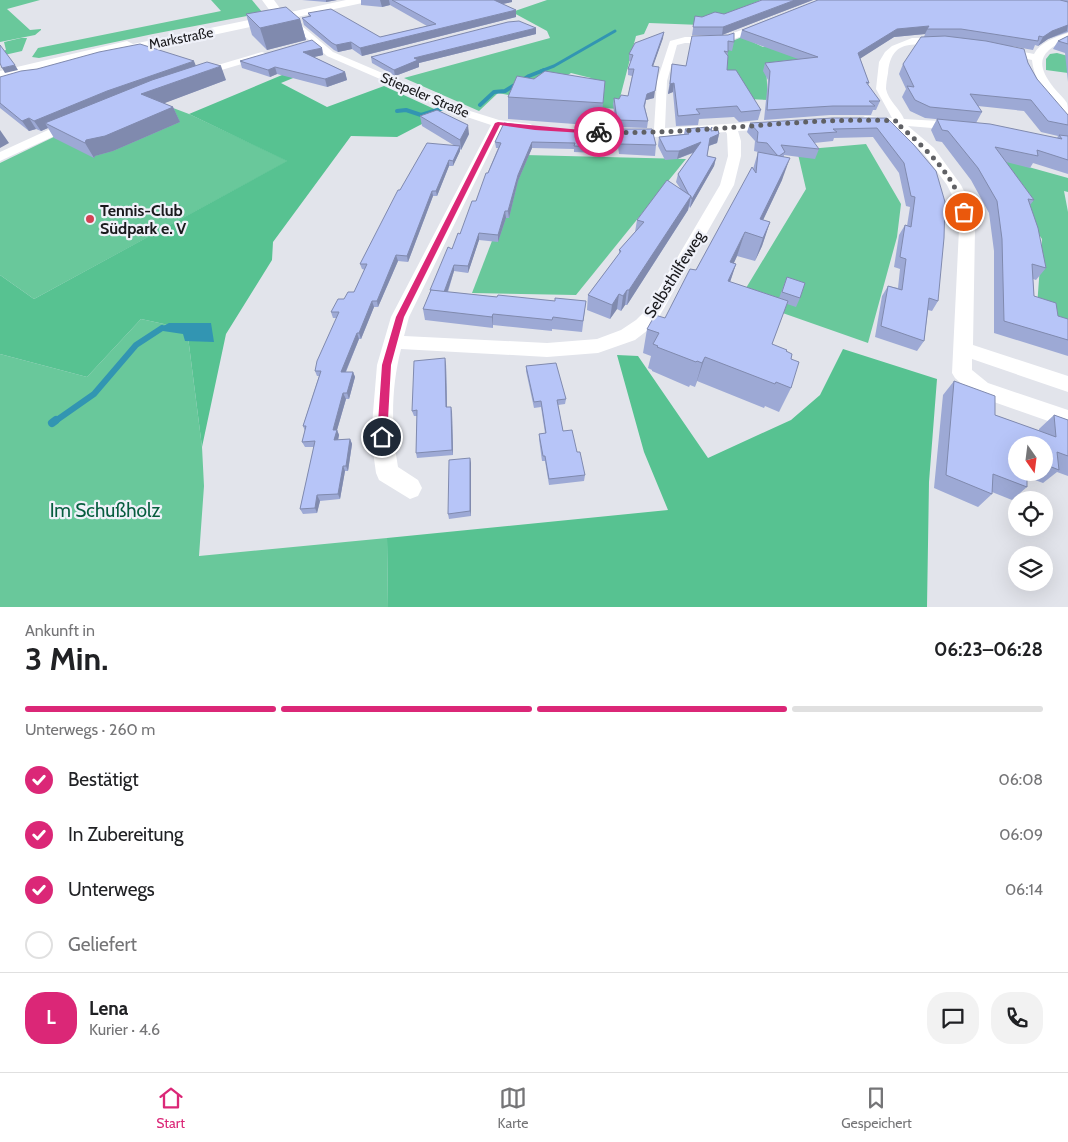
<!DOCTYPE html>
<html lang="de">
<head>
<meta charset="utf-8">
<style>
  :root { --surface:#fff; --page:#f2f2f2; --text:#202124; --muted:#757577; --line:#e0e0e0; --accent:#db2777 }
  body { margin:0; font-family:Cabin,sans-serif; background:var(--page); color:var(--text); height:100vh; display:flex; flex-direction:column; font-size:19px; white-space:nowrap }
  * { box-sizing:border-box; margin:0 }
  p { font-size:16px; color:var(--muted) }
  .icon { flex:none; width:28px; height:28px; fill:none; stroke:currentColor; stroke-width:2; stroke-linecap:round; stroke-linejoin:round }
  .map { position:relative; height:607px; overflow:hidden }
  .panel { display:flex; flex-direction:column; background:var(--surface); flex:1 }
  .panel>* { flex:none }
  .needle { width:32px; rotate:166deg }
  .controls { position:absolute; left:1008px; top:436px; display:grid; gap:10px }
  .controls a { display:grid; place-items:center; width:45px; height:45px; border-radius:50%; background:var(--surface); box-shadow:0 5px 20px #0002; font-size:25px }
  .pin { position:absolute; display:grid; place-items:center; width:42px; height:42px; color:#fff; margin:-21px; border:2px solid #fff; border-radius:50%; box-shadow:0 1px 5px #0007 }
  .courier { position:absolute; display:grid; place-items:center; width:50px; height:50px; margin:-25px; border:4px solid #db2777; border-radius:50%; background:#fff; color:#222; box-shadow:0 1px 6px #0007 }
  .overview em { font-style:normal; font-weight:700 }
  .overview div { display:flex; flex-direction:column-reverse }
  .overview { display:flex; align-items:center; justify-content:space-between; height:85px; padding:0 25px }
  h1 { font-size:32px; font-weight:700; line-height:38px }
  .bar { display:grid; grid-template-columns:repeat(4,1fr); gap:8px 5px; align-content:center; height:60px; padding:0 25px }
  .bar i { height:6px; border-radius:4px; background:var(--line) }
  .bar .current { background:var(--accent) }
  .bar p { grid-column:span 4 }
  .line { display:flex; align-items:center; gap:12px; padding:0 25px; border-top:1px solid var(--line) }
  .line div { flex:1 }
  .round { display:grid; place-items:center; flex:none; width:52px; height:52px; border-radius:20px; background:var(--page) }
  ol { padding:0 25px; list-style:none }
  li { display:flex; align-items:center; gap:15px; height:55px }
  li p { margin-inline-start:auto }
  li .icon { padding:5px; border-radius:50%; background:var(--accent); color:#fff; stroke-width:4 }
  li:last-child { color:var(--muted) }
  li i { width:28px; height:28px; border:2px solid var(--line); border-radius:50% }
  .tabs { display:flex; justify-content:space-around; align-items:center; height:70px; border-top:1px solid var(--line); background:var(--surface); font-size:14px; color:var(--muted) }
  .tabs a { display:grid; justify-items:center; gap:2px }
  .tabs .current { color:var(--accent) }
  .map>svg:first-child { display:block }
</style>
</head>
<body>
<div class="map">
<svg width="1068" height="607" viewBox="0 0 1068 607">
  <rect width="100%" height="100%" fill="#e2e4eb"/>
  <!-- green -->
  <g fill="#69c89b">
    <polygon points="0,0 40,0 7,9 30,30 41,29 41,30 35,35 0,42"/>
    <polygon points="211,0 252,0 262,12 257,14 153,34 39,58 32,57 38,48 221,11"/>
    <polygon points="547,0 761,0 701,25 649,23 644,34 636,36 617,109 594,107 570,94 591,78 571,73 549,87 545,102 498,93 479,111 404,78 550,38 547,31 512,12"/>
    <polygon points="950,10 795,68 766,66 768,100 748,99 720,76 720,46 742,37 763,47 840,24"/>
    <polygon points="21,38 27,38 22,51 0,56 0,52 6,50 4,42"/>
    <polygon points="1057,53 1068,56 1068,73 1046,70 1046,59 1050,54"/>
    <polygon points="144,97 189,114 288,161 34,299 0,275 0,163 93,118"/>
    <polygon points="866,144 901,204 897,237 868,343 740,298 806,189 797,150"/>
    <polygon points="525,155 686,159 576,295 472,293"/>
    <polygon points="985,155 1068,178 1068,192 1064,191 1068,212 1068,329 1036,320 1042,239"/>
    <polygon points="141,319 187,329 202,447 204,486 199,556 387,538 388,607 0,607 0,354 87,377"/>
  </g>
  <!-- forest -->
  <g fill="#57c291">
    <polygon points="294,70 298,76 281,83 327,107 384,86 443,113 397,137 351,136 273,242 272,260 226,334 202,447 187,329 141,319 87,377 0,354 0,275 34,299 287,161 189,114"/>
    <polygon points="843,349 937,379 929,482 927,607 388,607 387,538 668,510 644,452 617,355 638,356 708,458 791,420 820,395"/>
  </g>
  <!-- water -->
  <polygon fill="#3295b2" points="169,323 211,323 214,342 185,341 183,334 163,331 163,326"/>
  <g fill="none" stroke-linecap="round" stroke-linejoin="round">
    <!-- stream-far3 -->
    <polyline stroke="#3295b2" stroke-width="3" points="541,71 554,66 615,31"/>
    <!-- stream-far2 -->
    <g stroke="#3295b2" stroke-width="4">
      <polyline points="480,105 494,92 505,91 529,76 544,70"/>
      <polyline points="397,111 406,110 421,115 447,107"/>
    </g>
    <!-- stream-far1 -->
    <polyline stroke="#3295b2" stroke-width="6" points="54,422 94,394 136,345 162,328"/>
    <!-- stream -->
    <polyline stroke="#3295b2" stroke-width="8" points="52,423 56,420"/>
    <!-- street -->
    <g fill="#fff" fill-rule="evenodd">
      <path d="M288 14 333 52 427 92 451 105 499 120 531 124 533 127 527 131 502 127 409 317 404 336 547 343 597 339 621 330 636 320 647 309 720 185 728 156 727 134 726 132 639 138 576 135 570 131 576 127 654 129 657 81 670 41 685 37H722L761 23H767V27L723 43H685L677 45 667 81 665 128 772 121 778 125 772 129 738 131 741 141V156L734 185 659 317 648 330 635 340 598 353 547 357 401 349C391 388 391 428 398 467L418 480 422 488 418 496 410 499 379 480 376 473 371 437 377 365 391 317 491 125 443 109 419 96 327 56 285 19 284 17Z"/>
      <path d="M1068 33V39C1040 51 1034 63 1054 88 1058 93 1064 98 1067 103 1068 106 1068 111 1068 114L1064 113C1050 98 1034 82 1032 60L1000 53 998 51 1003 48 1034 54C1040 42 1056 37 1068 33Z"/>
      <path d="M912 38H943L948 41C932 54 892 27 888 73 887 78 886 84 886 89 888 100 900 109 904 119L956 122 962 126 956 130 908 126 934 148 961 185 968 199 975 229 973 345 1068 376V392L972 359V370L988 383 1068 410V428L974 395 955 378 952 373 959 229 954 199 947 185 924 154 894 125 865 124 859 120 865 116 892 118 876 89 879 62 885 52 892 46Z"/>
      <polygon points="262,52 265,53 265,57 198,77 193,74 194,72"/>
      <polygon points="72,119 76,120 78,123 76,126 0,161 0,152"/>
    </g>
    <!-- secondary -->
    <polygon fill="#fff" fill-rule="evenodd" points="262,0 274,0 282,11 286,13 346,0 369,0 367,2 111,57 105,54 0,79 0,71 127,41 133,44 273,15"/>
  </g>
  <!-- wall -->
  <g fill="#9da9d5" fill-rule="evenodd">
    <polygon points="302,0 337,0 326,2"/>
    <polygon points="361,0 512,0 512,2 502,4 516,10 516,17 362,56 352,49 338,52 334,50 304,25 302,18 309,17 308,13 380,37 427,26 390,5 382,7 361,5"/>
    <polygon points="762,0 813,0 722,35 734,42 732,51 728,50 727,70 761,110 758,120 739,122 734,117 699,119 698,125 676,126 673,92 668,94 672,64 686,66 720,35 692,35 695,16 702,17 724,14"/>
    <polygon points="818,0 1068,0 1068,32 1048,39 1038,46 1035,45 1033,50 1011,46 1028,63 1037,79 1068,125 1068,174 1033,163 1030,168 1006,162 1034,200 1030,205 1046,268 1036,280 1033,279 1034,296 1058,316 1068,319 1068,356 994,333 994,251 989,213 971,180 942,142 936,141 931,130 937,119 1057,138 1058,136 1041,132 1024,111 978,106 982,112 976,123 925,118 910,111 902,97 906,89 899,74 903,64 929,37 924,37 925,34 894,37 860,58 869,83 868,85 880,101 876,110 873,110 871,115 830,115 764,120 768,80 763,71 765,63 798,59 740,38 742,30"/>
    <polygon points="246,14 300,19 306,40 267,50 252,35"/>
    <polygon points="536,28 536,34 419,63 419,67 395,76 372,63 371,57"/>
    <polygon points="1068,36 1068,82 1065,53 1053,49 1058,41"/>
    <polygon points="663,38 653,66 654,98 646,100 645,107 648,121 647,128 616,127 613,104 614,98 619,99 628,96 632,76 628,75 628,69 631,61 629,61 629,54"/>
    <polygon points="322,48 323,55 314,57 345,72 347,80 327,87 277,74 270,77 242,68 240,61"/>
    <polygon points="195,66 226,80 164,103 173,107 180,122 113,151 95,156 94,158 54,138 48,128 41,131 36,129 29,131 0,108 0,77"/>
    <polygon points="534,79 605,81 601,126 508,119 508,97"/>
    <polygon points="420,116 469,134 461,150 460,149 460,151 453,166 449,166 437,196 433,196 408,262 398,261 378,307 374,307 361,339 359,339 346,372 353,372 355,377 349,399 346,399 337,430 339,435 338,440 350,439 352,444 348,471 345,471 340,499 320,501 317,513 303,514 300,509 314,447 305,447 302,442 305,431 303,426 319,376 317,376 315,371 337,318 333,318 331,312 344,299 354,292 365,270 362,269 360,264 400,190 455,146 422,126"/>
    <polygon points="887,118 914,145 938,301 932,311 928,310 924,341 917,351 875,337 882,296 888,286 898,288 900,269 894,267 899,235 905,225 907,226 910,207 906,206 899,173 873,137 834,138 833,141 814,143 819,149 815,159 784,155 782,180 763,220 770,222 762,246 755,261 737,256 734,263 736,264 730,282 779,298 787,277 800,298 796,307 787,304 772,344 786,351 791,359 791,388 779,412 765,406 764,408 697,381 695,387 690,385 689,387 652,371 652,370 648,368 651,356 643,353 647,329 665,318 696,270 753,169 758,152 754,151 755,141 747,132 750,123"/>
    <polygon points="539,128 600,132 598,153 574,152 574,149 532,148 518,181 509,218 506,218 498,242 479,240 468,273 454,271 448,292 497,297 555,301 586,301 582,332 552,329 552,331 493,325 493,328 425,320 423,309 430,292 430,290 460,234 476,201 498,148 496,148 495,142"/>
    <polygon points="619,129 656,145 655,156 619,154 617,139"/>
    <polygon points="685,129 710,130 719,134 717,143 709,146 707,156 716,158 714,166 690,208 689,206 688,210 627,305 625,305 621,311 617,309 610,319 587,310 588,295 619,254 619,250 635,232 637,220 680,188 676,182 678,174 693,153 677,159 665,160 658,146 659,137 684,134"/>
    <polygon points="446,364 447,407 452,412 453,455 417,458 416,453 417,416 414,416 412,411"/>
    <polygon points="526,366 566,399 565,404 558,405 563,431 577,452 585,475 584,481 549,485 545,461 542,461 539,439 539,434 545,433 541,407 534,408 526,371"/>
    <path d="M954 381 995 415 1039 431V429L1054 415 1068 420V476L1057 472 1043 483 1027 477V487L1012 500 992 492V494L978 507 934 488 943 395ZM1016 445H1044V472H1016Z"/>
    <polygon points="470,458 471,516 449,519 448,514"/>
  </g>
  <!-- shaded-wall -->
  <g fill="#808aae">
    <polygon points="326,0 337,0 326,2"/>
    <polygon points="380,0 389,0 390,5 382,7"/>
    <polygon points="492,0 512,0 512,2 492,6"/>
    <polygon points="795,0 813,0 722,35 723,27"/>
    <polygon points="516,10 516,17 362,56 360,48"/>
    <polygon points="300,19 306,40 267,50 260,28"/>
    <polygon points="1068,25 1067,31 1048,39 1038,46 1043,37 1052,31"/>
    <polygon points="929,26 925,34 894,37 855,62 858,53 897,29"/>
    <polygon points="536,28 536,34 419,63 419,67 395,76 394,70 414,58"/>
    <polygon points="664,32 663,38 651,72 652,66"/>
    <polygon points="351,42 352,49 338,52 336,45"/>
    <polygon points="322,48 323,55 305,59 303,52"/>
    <polygon points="194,61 198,71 45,123 48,128 41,131 34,121 107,91"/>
    <polygon points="15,65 18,70 5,73 2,68"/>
    <polygon points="221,66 226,80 149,109 141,94"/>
    <polygon points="275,67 277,74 270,77 268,70"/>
    <polygon points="345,72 347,80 327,87 325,79"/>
    <polygon points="674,83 673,92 668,94 670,84"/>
    <polygon points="655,91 654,98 646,100 643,113 647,94"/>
    <polygon points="173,107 180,122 113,151 95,156 94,158 85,143 86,140"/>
    <polygon points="29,118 36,129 29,131 22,121"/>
    <polygon points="468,125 469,134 461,150 460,140"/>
    <polygon points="0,130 9,143 0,148"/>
    <polygon points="719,134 717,143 708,146 710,138"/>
    <polygon points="532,142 532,148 518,181 509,218 508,211 518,175"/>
    <polygon points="701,142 699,150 677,159 679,151"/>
    <polygon points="460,146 460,151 453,166 453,161"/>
    <polygon points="716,158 714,166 690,208 692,199"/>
    <polygon points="790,158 782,180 756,235 760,219"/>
    <polygon points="449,160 449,166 437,196 436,191"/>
    <polygon points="432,191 433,196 408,262 407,256"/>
    <polygon points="691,196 688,210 627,305 629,290"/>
    <polygon points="505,211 506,218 498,242 498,235"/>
    <polygon points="770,222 762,246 755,261 763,238"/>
    <polygon points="745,232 737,256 723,286 730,262"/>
    <polygon points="479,233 479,240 468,273 468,266"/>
    <polygon points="396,255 398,261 378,307 377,301"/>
    <polygon points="736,264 728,288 728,281"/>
    <polygon points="454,265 454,271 445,299 444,292"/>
    <polygon points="627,290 625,305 621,311 623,296"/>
    <polygon points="619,294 617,309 610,319 612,305"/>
    <polygon points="372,301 374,307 361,339 359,333"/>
    <polygon points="493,314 493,328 492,317"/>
    <polygon points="357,333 359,339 343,378 341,372"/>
    <polygon points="705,357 695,387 702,363"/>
    <polygon points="445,358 446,364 447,413 446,407"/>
    <polygon points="353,372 355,377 349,399 347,393"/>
    <polygon points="343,393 346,399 337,430 339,435 337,445 334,440 333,430"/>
    <polygon points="451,407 452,412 453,455 452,450"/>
    <polygon points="350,439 352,444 348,471 346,466"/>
    <polygon points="470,458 471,463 471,516 470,511"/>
    <polygon points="343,466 345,471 340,499 338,494"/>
    <polygon points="317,495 320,501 317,513 315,508"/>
  </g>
  <!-- building -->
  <g fill="#b7c5f8" stroke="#808aae">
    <polygon points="392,0 494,0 516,10 360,48 351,42 336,45 332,43 302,18 311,16 308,13 331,9 380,37 436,24"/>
    <polygon points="762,0 795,0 723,27 693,27 695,16 702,17 715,12 724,14"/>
    <polygon points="818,0 1060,0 1068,2 1068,25 1052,31 1043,37 1039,36 1038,41 961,29 927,29 929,26 897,29 858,53 869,83 866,82 880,101 869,101 875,106 833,106 767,110 770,71 765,63 818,57 742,30"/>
    <polygon points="286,7 300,19 260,28 246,14"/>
    <polygon points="519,21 536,28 414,58 418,60 394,70 371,57 508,22"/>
    <polygon points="664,32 652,66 659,67 655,91 647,94 644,106 648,121 617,120 614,98 619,99 621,95 628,96 634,69 628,69 633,55 629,54 635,43"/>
    <polygon points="734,33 734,42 728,41 728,52 724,51 728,56 727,70 736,70 761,110 741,112 737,106 696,109 700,114 678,116 674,83 670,84 672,64 686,66 692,36 728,35"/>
    <polygon points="945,36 986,41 1024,49 1028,63 1037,79 1068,115 1068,125 1048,121 1031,100 970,94 982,112 930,107 915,100 907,86 914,87 903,64 921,37"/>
    <polygon points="1068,36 1068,44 1058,41"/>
    <polygon points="312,40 322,48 303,52 345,72 325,79 275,67 268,70 240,61"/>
    <polygon points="140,44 194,61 107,91 34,121 29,118 22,121 0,103 0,77 21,71 37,69 99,52"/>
    <polygon points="0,45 15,65 2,68 0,63"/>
    <polygon points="207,62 221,66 141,94 173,107 105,136 86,140 85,143 45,123 152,80"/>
    <polygon points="545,71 605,81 603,103 508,97 517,76 534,79"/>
    <polygon points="437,110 468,125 460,140 420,116"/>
    <polygon points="833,118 887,118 914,145 936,171 945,202 944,238 938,301 929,298 924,341 881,326 888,286 902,290 906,259 900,257 905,225 911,227 915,197 911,196 904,163 877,128 833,129 837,132 808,134 819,149 781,145 785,152 779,156 777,155 767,143 757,142 758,132 750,123"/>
    <polygon points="937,119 990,124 1062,139 1059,135 1068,136 1068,160 1037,150 1038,156 995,147 1034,200 1028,199 1038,228 1046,268 1032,264 1034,296 1056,303 1058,316 1068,319 1068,340 1004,321 1002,239 997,201 978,168 948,131 942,130"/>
    <polygon points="504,123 539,128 600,132 598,147 574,146 575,143 532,142 518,175 508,211 505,211 498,235 479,233 468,266 454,265 444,292 430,290 448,247 452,249 458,233 460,234 472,201 476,201 486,173 488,173 501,143 495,142"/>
    <polygon points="708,127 710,130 712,127 711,131 718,130 719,134 710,138 707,156 716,158 692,199 691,197 691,196 689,195 678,174 701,142 679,151 666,151 659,137 689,134 685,129"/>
    <polygon points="619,129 652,129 656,145 620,144"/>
    <polygon points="427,143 460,146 453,161 449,160 436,191 432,191 407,256 396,255 377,301 372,301 359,333 357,333 341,372 353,372 347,393 343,393 333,430 337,430 334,440 350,439 346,466 343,466 338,494 317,495 315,508 300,509 315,441 302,442 306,426 303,426 321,371 315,371 317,361 339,312 331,312 338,299 344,299 348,292 354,292 367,264 360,264 398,190 400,190"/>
    <polygon points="758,152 790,158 760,219 770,222 763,238 745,232 730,262 736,264 728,281 788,301 772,344 787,350 786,351 792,354 791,359 799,362 791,388 776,382 775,384 705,357 702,363 697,361 696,362 657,347 658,346 653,344 659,333 647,329 655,315 665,318 690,269 696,270 752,167 756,173"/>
    <polygon points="667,180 691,196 629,290 627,290 623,296 619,294 612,305 588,295 621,251 619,250 644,222 637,220"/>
    <polygon points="787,277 805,283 800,298 782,292"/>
    <polygon points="431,290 497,297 498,295 555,301 555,298 586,301 583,321 553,317 552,320 493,314 492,317 423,309"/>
    <polygon points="445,358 446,407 451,407 452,450 416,453 417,410 412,411 414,361"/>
    <polygon points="556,363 566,399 557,400 563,431 572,430 577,452 580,452 585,475 549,479 545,456 543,456 539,434 546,433 541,401 534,402 526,366"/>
    <polygon points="954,381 995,396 995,415 1037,430 1056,437 1054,415 1068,420 1068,456 1057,452 1059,470 1044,464 1044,445 1016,445 1016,472 1027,472 1027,487 993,474 992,494 946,475"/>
    <polygon points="470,458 470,511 448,514 449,460"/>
  </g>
  <!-- route -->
  <polygon fill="#db2777" points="498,122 602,132 599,134 535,130 500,125 404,317 391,365 387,437 382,441 378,440 377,437 382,365 396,317 495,123"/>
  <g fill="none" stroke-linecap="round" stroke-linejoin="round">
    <!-- done -->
    <path stroke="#606165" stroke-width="5" stroke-dasharray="0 9" d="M599 132C699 136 799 116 898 121L900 126C927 150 955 175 964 212"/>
  </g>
  <!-- markers -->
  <circle fill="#d34354" stroke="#eff1f9" stroke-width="2" cx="90" cy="219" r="5"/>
  <g text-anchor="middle" stroke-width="4.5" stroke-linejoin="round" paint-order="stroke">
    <!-- far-street labels -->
    <g font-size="14" fill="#1a1a1d" stroke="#eff1f9">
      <text transform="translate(181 38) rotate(-11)" y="5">Markstraße</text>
      <text transform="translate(425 95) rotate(23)" y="5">Stiepeler Straße</text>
    </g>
    <!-- poi labels -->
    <g font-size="16" font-weight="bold" fill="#1a1a1d" stroke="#eff1f9" text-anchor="start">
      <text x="100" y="216">Tennis-Club<tspan x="100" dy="18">Südpark e. V</tspan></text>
    </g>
    <!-- street labels -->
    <g font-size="16" fill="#1a1a1d" stroke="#eff1f9">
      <text transform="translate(674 274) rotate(-58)" y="6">Selbsthilfeweg</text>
    </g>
    <!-- near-park labels -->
    <g font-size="19" fill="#065d3e" stroke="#eff1f9">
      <text x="105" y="517">Im Schußholz</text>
    </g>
  </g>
</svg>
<div class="controls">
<a><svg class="needle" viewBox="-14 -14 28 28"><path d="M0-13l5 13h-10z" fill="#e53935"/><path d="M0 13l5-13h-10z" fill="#757577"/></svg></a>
<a><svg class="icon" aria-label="locate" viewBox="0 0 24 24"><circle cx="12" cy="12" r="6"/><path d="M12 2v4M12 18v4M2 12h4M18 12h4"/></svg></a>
<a><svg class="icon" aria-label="layers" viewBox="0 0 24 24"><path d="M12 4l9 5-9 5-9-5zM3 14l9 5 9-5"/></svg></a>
</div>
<div class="pin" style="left:964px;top:212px;background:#ea580c"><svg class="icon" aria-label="bag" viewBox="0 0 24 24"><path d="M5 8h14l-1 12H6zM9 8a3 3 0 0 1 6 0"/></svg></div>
<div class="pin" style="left:382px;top:437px;background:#1f2937"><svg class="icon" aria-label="home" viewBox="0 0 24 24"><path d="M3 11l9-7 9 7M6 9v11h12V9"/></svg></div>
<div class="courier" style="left:599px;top:132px"><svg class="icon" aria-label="bike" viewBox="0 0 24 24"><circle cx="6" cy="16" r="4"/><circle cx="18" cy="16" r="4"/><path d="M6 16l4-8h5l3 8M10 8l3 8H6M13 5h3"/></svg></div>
</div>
<section class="panel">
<div class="overview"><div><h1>3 Min.</h1><p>Ankunft in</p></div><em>06:23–06:28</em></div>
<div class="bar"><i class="current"></i><i class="current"></i><i class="current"></i><i></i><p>Unterwegs · 260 m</p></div>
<ol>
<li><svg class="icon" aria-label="check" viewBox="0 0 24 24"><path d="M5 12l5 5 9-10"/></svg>Bestätigt<p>06:08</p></li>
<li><svg class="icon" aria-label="check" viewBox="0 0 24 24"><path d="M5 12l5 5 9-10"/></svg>In Zubereitung<p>06:09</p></li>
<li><svg class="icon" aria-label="check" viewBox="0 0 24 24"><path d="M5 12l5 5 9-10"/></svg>Unterwegs<p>06:14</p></li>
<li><i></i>Geliefert</li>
</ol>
<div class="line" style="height:90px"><b class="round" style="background:var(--accent);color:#fff">L</b><div><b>Lena</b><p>Kurier · 4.6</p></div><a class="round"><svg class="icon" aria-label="chat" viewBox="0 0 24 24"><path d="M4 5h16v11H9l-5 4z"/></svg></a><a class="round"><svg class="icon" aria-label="phone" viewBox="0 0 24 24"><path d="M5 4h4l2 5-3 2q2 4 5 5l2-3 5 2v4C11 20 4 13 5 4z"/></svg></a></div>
</section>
<nav class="tabs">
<a class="current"><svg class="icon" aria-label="home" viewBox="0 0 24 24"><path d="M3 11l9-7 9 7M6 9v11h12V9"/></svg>Start</a>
<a><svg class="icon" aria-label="map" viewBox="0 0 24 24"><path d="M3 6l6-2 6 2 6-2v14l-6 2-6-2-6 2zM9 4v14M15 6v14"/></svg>Karte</a>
<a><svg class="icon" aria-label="saved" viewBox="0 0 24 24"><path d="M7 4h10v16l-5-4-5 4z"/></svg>Gespeichert</a>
</nav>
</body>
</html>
